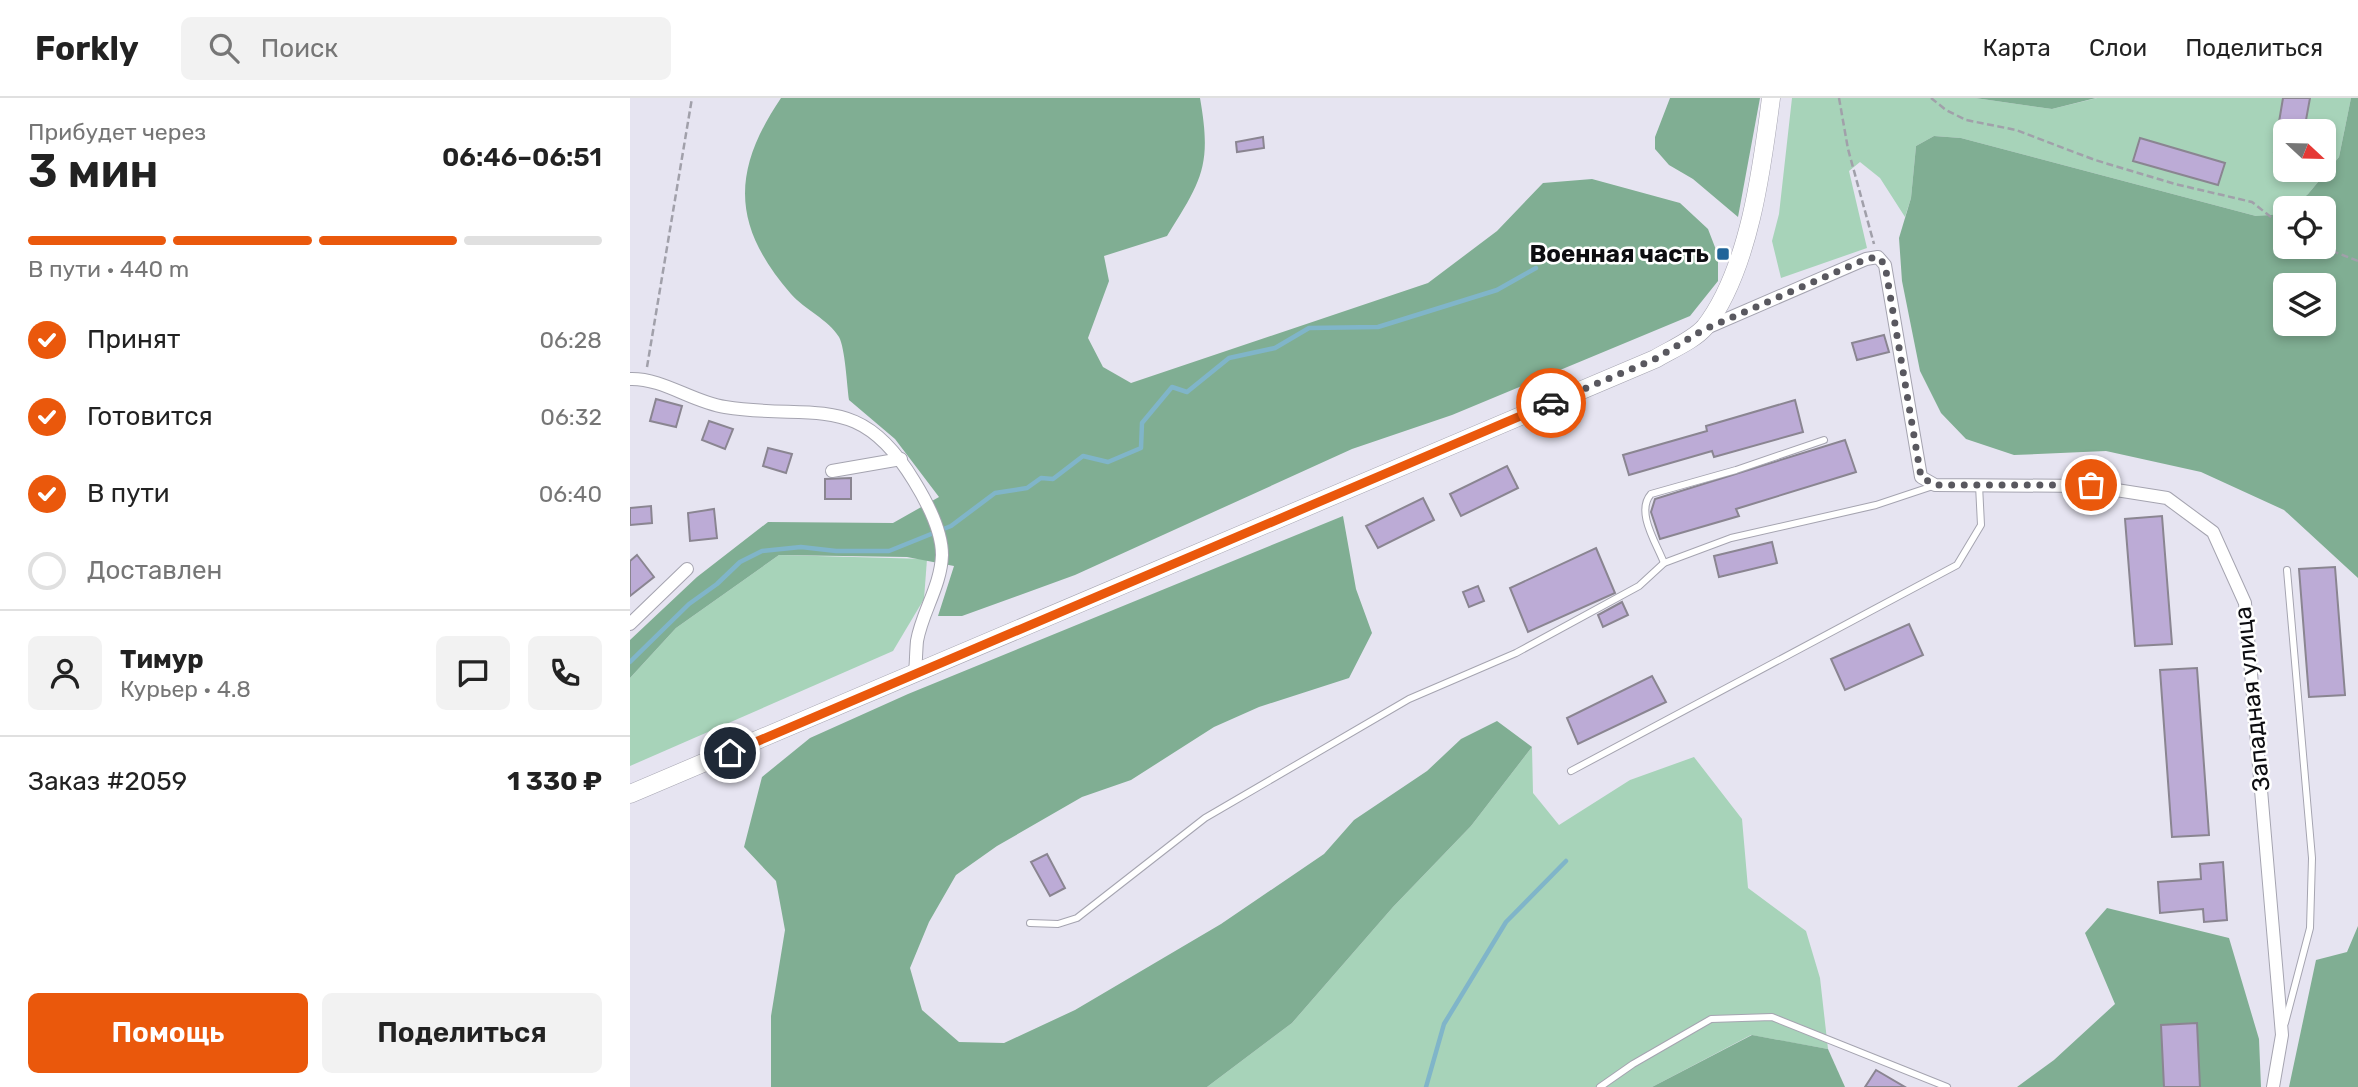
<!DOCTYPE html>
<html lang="ru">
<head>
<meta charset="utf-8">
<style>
  :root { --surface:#fff; --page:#f2f2f2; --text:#222; --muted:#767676; --line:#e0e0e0; --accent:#ea580c }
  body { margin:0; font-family:Rubik,sans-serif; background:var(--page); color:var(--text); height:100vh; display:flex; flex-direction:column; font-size:26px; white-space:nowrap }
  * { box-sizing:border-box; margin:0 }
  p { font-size:23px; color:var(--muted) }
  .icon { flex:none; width:38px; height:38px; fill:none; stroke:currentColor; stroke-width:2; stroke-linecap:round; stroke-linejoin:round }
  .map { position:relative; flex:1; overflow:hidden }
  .details { display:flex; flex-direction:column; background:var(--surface); width:630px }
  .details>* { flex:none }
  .needle { width:46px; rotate:112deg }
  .fabs { position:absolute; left:1643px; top:21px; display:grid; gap:14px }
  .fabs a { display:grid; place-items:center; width:63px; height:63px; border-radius:10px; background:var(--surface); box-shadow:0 4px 10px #0003; font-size:35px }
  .pin { position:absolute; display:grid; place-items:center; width:60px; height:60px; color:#fff; margin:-30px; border:4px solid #fff; border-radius:50%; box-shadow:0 2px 7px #0007 }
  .courier { position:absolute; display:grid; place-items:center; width:70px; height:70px; margin:-35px; border:5px solid #ea580c; border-radius:50%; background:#fff; color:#222; box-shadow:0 2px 9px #0007 }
  .overview em { font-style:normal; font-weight:600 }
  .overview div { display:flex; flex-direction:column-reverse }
  .overview { display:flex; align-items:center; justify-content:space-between; height:119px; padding:0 28px }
  h1 { font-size:46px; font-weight:600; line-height:52px }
  .bar { display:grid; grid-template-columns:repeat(4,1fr); gap:10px 7px; align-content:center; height:84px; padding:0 28px }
  .bar i { height:9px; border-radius:5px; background:var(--line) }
  .bar .on { background:var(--accent) }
  .bar p { grid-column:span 4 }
  .line { display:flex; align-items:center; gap:18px; padding:0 28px; border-top:2px solid var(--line) }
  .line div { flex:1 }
  .round { display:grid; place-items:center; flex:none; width:74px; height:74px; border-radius:10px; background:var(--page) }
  ol { padding:0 28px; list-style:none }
  li { display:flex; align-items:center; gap:21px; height:77px }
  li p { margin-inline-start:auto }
  li .icon { padding:7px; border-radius:50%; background:var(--accent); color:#fff; stroke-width:4 }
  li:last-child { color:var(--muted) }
  li i { width:38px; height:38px; border:4px solid var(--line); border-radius:50% }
  .action { display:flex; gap:14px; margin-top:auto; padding:14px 28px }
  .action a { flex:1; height:80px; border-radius:10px; background:var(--accent); color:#fff; font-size:28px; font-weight:600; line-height:80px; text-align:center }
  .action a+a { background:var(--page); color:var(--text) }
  header { display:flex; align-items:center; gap:42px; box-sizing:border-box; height:98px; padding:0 35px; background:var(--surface); border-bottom:2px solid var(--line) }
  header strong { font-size:33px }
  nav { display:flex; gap:38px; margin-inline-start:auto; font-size:24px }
  .search { width:490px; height:63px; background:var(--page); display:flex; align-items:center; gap:18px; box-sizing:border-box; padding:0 24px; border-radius:10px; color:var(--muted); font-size:26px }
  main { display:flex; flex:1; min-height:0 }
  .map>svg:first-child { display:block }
</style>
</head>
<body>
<header>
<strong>Forkly</strong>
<div class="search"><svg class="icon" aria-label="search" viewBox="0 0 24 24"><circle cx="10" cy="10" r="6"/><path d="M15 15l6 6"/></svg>Поиск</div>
<nav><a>Карта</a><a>Слои</a><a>Поделиться</a></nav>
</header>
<main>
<section class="details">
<div class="overview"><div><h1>3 мин</h1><p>Прибудет через</p></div><em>06:46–06:51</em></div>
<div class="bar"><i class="on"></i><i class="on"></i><i class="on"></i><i></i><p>В пути · 440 m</p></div>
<ol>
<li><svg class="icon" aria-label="check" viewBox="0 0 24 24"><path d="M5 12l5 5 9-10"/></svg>Принят<p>06:28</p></li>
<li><svg class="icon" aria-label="check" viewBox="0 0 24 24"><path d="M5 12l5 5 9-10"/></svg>Готовится<p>06:32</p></li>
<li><svg class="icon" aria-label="check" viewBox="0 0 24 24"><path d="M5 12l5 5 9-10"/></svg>В пути<p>06:40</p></li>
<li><i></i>Доставлен</li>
</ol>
<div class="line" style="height:126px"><a class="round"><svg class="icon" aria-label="person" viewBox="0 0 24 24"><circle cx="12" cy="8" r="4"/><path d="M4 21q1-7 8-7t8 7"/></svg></a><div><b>Тимур</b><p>Курьер · 4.8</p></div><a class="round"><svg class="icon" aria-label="chat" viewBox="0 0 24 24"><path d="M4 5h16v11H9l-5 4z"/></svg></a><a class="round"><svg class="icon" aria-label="phone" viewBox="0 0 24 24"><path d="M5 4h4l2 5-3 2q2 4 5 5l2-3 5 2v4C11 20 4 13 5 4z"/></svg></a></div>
<div class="line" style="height:91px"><div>Заказ #2059</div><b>1 330 ₽</b></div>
<div class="action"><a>Помощь</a><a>Поделиться</a></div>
</section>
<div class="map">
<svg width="1728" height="989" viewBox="0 0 1728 989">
  <rect width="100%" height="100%" fill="#e6e4f1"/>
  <!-- green -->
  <g fill="#a7d3b9" fill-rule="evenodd">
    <path d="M1162 0H1345L1422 11 1467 0H1721L1709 59 1678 96 1662 110H1656L1655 117 1626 118 1331 40 1304 38 1286 48 1281 100 1275 119 1250 80 1230 64 1219 73 1237 150 1151 180 1142 143 1149 116ZM1656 33H1694V72H1656Z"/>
    <polygon points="149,457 297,461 294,501 263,553 0,668 0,580 46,530"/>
    <polygon points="902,649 903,695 929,727 1000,682 1064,659 1112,721 1118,790 1176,833 1190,880 1198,951 1121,937 1022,989 577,989 662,925 763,809 841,728"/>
  </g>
  <!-- forest -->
  <g fill="#80ae93" fill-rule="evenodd">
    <path d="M151 0H570C582 68 572 82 537 138L474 158 479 183 458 240 473 269 501 285 798 185 867 133 913 85 962 81 1050 105 1078 131 1088 157V183L1060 218 822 317 722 351 445 477 332 518H308L324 468 277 459 149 457 46 530 0 580V542L67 479 138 424 263 425 309 399 265 341 219 302C217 287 215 250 209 239 199 222 174 211 161 196 102 128 101 74 151 0Z"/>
    <polygon points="1040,0 1130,0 1108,119 1063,81 1039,67 1025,51 1025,39"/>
    <polygon points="1345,0 1466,0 1422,11"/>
    <path d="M1721 0H1728V480L1654 412 1571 374 1476 353 1384 357 1336 341 1311 315 1290 273 1272 183 1269 140 1281 100 1286 48 1304 38 1331 40 1626 118 1655 116 1656 149H1694V110H1662L1678 96 1709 59ZM1656 187H1694V226H1656Z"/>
    <polygon points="713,418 726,491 742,535 719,580 629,609 584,629 501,682 452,699 367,748 326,777 299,824 280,870 292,912 329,944 374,945 445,912 591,826 694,756 724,722 797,673 831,641 867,623 902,649 841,728 763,809 662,925 577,989 141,989 141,918 155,832 146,783 114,749 132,679 180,640 278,596"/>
    <polygon points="1477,810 1599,840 1629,941 1631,989 1387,989 1424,962 1485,906 1455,835"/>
    <polygon points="1728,828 1728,989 1659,989 1686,862 1717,854"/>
    <polygon points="1122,937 1198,951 1215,989 1022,989"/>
  </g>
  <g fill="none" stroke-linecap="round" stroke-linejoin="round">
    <!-- stream -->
    <g stroke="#80b5c9" stroke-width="4.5">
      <polyline points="0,564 59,506 87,486 110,464 132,453 171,449 206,453 259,453 321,428 365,395 397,390 411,380 423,381 453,358 478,364 511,350 512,325 542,289 557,294 599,260 645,250 679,230 748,229 867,192 906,170"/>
      <polyline points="796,989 814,926 876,824 936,763"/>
    </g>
  </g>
  <!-- building -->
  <g fill="#bcabd6" stroke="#8a8591" stroke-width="2">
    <polygon points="1653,0 1680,0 1674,33 1656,33 1656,56 1644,54"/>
    <polygon points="633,39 634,50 607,54 606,44"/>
    <polygon points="1510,40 1595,65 1588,87 1503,63"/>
    <polygon points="1254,237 1259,254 1227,262 1222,245"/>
    <polygon points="26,301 52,308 46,329 20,323"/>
    <polygon points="1165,302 1173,334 1084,359 1082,353 999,377 993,357 1077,333 1076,328"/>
    <polygon points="79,323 103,331 95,351 72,342"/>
    <polygon points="1215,342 1226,374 1106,411 1109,418 1030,441 1021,414 1025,401"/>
    <polygon points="138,350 162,356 156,375 133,368"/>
    <polygon points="877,368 888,390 831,418 820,396"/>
    <polygon points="221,380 221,401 195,401 195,381"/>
    <polygon points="793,400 804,422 748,450 736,428"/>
    <polygon points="21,408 22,425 0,427 0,410"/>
    <polygon points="84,411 87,440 60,443 58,415"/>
    <polygon points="1532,418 1542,546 1505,548 1495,421"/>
    <polygon points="1142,444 1147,465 1089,479 1084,458"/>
    <polygon points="966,450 985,495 898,534 880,490"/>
    <polygon points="7,457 24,479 0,498 0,463"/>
    <polygon points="1705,469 1715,597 1679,599 1669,471"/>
    <polygon points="848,488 854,503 839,509 833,494"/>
    <polygon points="992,504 998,517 973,529 968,517"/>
    <polygon points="1279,526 1293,557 1215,592 1201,561"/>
    <polygon points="1567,570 1579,737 1542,739 1530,572"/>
    <polygon points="1022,578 1036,604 948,646 937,620"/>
    <polygon points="417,756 435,790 420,798 401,764"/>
    <polygon points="1593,764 1597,822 1574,824 1573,811 1530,815 1528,784 1571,781 1570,766"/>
    <polygon points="1567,925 1570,989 1534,989 1531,927"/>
    <polygon points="1246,972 1275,989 1235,989"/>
  </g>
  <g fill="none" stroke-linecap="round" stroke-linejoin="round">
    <!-- lane casing -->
    <g stroke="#a5a4b0" stroke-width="8">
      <g id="lane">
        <path d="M1034 465C1027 446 1005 414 1021 396L1106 372 1194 342"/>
        <polyline points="941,673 1327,467 1351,427 1349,387"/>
        <polyline points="400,825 428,826 447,820 575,720 779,601 886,555 1009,488 1034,465 1101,440 1246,407 1303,388"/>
        <polyline points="1655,925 1680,830 1682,760 1657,472"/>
        <polyline points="970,989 1003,966 1081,921 1142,919 1317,989"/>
      </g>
    </g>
    <!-- street casing -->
    <g stroke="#a5a4b0" stroke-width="14">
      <g id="street">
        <polyline points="1074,231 1236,161 1248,159 1255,167 1291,379 1305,387 1461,388 1537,400 1583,434 1615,505 1652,937 1643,989"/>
        <path d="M0 281C33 280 62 304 95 309 185 323 229 292 284 383 297 404 312 432 312 457 311 488 292 514 287 543 286 554 286 565 285 575"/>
        <polyline points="202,373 271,361"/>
        <polyline points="0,526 57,471"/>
      </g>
    </g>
    <!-- secondary casing -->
    <g stroke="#a5a4b0" stroke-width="19">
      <path id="secondary" d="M0 696 1025 261C1040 252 1064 242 1075 229 1119 172 1132 71 1141 0"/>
    </g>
    <!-- path -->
    <g stroke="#a1a0aa" stroke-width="2.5" stroke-dasharray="7 3.5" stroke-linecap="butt">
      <polyline points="1209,0 1218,51 1244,146"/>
      <polyline points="1301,0 1316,12 1336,22 1386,32 1465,62 1545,86 1622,104 1656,131"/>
      <polyline points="1692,149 1728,163"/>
      <polyline points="17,269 62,0"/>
    </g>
    <!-- lane -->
    <use href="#lane" stroke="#fff" stroke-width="6"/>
    <!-- street -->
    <use href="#street" stroke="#fff" stroke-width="12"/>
    <!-- secondary -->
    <use href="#secondary" stroke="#fff" stroke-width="18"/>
  </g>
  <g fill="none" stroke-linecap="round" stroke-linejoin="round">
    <!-- done -->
    <polyline stroke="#59585f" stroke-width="7" stroke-dasharray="0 12.6" points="921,305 1025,261 1073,232 1236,161 1248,159 1255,167 1291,379 1305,387 1461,387"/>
    <!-- route -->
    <polyline stroke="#ea580c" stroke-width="9" points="100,655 921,305"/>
  </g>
  <!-- markers -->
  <rect fill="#216499" stroke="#fff" stroke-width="2.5" x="1086" y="149" width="14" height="14" rx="3.5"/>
  <g text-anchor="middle" stroke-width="5" stroke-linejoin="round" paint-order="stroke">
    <!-- poi labels -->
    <g font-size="24" font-weight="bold" fill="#0d0d11" stroke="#fff" text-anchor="end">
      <text x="1079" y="164">Военная часть</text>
    </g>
    <!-- street labels -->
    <g font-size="24" fill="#0d0d11" stroke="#fff">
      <text transform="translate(1622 601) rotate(-96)" y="8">Западная улица</text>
    </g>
  </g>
</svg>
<div class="fabs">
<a><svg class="needle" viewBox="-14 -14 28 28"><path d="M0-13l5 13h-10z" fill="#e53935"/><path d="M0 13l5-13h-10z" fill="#767676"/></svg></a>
<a><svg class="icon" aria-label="locate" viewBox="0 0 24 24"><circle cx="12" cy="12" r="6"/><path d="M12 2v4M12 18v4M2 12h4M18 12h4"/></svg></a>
<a><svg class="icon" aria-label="layers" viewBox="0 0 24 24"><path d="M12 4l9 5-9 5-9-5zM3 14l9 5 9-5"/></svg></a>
</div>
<div class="pin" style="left:1461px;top:387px;background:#ea580c"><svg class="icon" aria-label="bag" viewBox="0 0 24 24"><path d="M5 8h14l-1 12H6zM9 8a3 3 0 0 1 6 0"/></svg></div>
<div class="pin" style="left:100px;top:655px;background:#1f2937"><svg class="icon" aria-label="home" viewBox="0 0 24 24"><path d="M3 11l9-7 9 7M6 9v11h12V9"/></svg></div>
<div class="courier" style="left:921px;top:305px"><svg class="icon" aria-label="car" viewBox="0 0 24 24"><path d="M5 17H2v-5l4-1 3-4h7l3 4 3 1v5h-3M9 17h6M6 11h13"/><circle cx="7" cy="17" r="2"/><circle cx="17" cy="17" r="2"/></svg></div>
</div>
</main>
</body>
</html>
